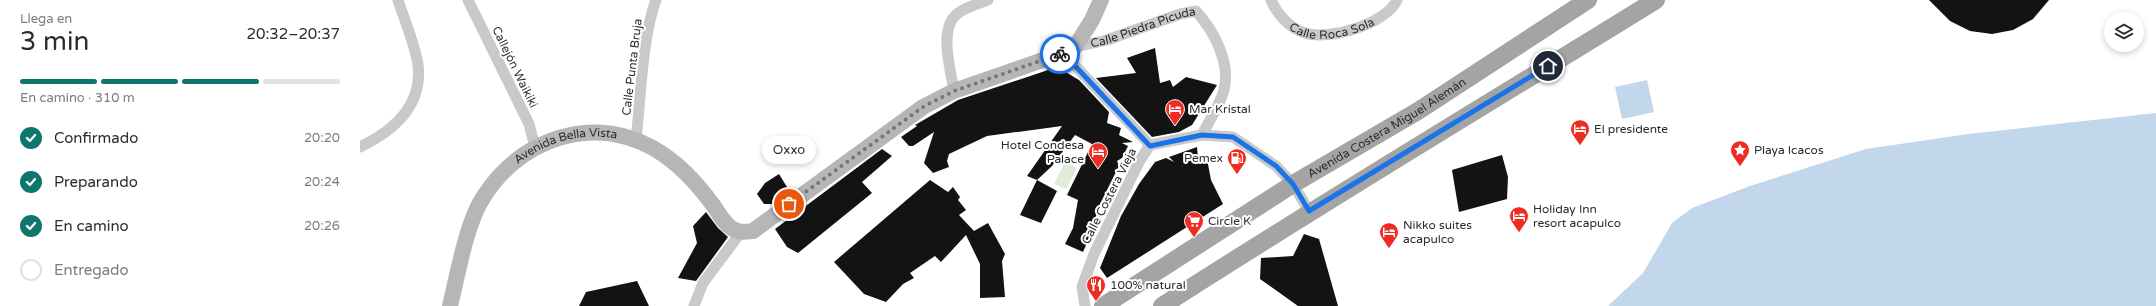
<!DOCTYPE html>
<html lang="es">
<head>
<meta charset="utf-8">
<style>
  :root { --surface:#fff; --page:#f7f7f7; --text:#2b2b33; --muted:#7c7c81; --line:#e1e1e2; --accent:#0f766e }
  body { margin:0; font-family:"Varela Round",sans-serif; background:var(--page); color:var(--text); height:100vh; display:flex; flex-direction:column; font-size:15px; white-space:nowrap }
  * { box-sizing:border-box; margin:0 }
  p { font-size:13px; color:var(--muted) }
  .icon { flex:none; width:22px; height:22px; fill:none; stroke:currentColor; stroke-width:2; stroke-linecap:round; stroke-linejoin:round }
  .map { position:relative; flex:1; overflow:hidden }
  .drawer { display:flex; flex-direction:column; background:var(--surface); width:360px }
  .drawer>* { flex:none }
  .tools { position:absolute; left:1744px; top:12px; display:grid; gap:8px }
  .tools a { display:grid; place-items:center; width:40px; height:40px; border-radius:50%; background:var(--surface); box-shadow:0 2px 6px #0003; font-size:20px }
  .pin { position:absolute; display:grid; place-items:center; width:34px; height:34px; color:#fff; margin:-17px; border:2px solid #fff; border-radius:50%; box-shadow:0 1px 4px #0007 }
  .courier { position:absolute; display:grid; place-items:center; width:40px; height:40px; margin:-20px; border:3px solid #1a73e8; border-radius:50%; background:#fff; color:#222; box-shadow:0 1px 5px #0007 }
  .bubble { position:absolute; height:28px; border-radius:14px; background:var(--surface); box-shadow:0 2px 6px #0003; font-size:13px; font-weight:600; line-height:28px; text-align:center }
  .overview em { font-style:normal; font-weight:600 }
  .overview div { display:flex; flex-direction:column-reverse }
  .overview { display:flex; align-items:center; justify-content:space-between; height:68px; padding:0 20px }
  h1 { font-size:26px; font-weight:600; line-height:30px }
  .bar { display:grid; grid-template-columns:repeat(4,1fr); gap:6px 4px; align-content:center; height:48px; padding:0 20px }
  .bar i { height:5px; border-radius:3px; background:var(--line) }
  .bar .selected { background:var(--accent) }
  .bar p { grid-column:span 4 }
  ol { padding:0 20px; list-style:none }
  li { display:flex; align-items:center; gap:12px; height:44px }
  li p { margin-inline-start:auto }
  li .icon { padding:4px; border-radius:50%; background:var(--accent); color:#fff; stroke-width:4 }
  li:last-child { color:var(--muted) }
  li i { width:22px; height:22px; border:2px solid var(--line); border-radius:50% }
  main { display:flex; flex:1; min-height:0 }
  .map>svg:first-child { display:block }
</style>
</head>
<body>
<main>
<section class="drawer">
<div class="overview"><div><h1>3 min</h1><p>Llega en</p></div><em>20:32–20:37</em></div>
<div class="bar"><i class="selected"></i><i class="selected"></i><i class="selected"></i><i></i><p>En camino · 310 m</p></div>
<ol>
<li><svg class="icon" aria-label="check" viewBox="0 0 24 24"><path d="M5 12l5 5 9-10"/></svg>Confirmado<p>20:20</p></li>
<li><svg class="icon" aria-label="check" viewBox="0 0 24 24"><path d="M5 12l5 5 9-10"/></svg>Preparando<p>20:24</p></li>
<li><svg class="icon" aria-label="check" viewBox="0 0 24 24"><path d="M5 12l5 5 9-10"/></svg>En camino<p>20:26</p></li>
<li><i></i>Entregado</li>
</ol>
</section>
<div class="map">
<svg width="1796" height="306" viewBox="0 0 1796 306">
  <rect width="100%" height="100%" fill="#fff"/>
  <!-- green -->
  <polygon fill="#e0ebd8" points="705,162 717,168 706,189 694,184"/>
  <!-- water -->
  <g fill="#c2d7ec">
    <polygon points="1287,80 1294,112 1262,119 1255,87"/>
    <polygon points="1796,113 1796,306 1248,306 1283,273 1312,223 1332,208 1390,186 1506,149 1608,134"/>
  </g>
  <!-- building -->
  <g fill="#131313">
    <polygon points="1569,0 1689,0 1673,19 1653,30 1632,34 1610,31 1590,21"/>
    <polygon points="795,48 800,83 810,80 813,87 826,77 857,85 832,125 819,132 792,137 736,78 776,73 767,58"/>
    <polygon points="697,67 719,80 749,112 747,123 761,128 759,135 773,142 762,143 768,146 762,158 757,161 759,166 738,208 733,229 723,252 705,244 713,228 718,200 707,195 732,144 715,135 692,166 677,180 667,176 702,126 627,136 589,154 587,161 589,167 573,173 564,163 574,132 553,146 549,146 541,137 557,126 555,125 598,100"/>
    <polygon points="837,147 838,158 847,159 851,180 863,204 747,278 740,268 761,216 779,184 795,162 806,158 814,162 809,157"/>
    <polygon points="522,149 532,156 502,182 512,193 438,253 427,247 415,229"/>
    <polygon points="1142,155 1148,177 1147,199 1099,212 1092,170"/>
    <polygon points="419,174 430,192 413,204 404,204 397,194 405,183"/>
    <polygon points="570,180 588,192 593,187 600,197 598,200 606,210 599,215 614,231 628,223 645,254 642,261 645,297 620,298 620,264 606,235 581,262 575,256 550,273 554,278 543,284 526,302 504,294 474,262"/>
    <polygon points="677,180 697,191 681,223 660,215"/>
    <polygon points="346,212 358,228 368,237 336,281 318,278 337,243 333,226"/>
    <polygon points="944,234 959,239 978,306 938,306 900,279 901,258 933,256"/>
    <polygon points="277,281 289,306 219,306 226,292"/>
  </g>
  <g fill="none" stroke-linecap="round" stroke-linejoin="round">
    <!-- minor -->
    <g stroke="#c9c9c9" stroke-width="11">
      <polyline points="108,0 169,124 175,147"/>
      <path id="s1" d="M911 0C917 14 929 28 945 33 969 41 1026 24 1037 0"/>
      <path id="s2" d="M715 47 747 40 820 14 836 11C854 31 871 63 864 90 860 105 849 121 842 135"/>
      <polyline points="703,53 790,145"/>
      <path d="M594 91C591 71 578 29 597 14 605 7 618 4 628 0"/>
      <path d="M276 139C281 98 282 37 296 0"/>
      <path d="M0 147C33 131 63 106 58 65 56 47 44 19 38 0"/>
      <polyline points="334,306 343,283 381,232"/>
      <polyline points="725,306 722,287 734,254 779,162 790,145 842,135 873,137 916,166 933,184 949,211"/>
    </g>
    <!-- secondary -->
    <path stroke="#b6b6b6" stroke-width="16" id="s3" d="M90 306C98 274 106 223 124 196 168 128 255 110 317 165 331 177 342 190 353 205 358 212 363 222 370 227 377 233 384 232 393 231L563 107 594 91 703 53 715 47 732 20 741 0"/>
    <!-- primary -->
    <g stroke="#a4a4a4" stroke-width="18">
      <path id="s4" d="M743 306 933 184 1058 111 1228 0"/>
      <path d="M802 306C965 201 1131 102 1296 0"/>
    </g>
  </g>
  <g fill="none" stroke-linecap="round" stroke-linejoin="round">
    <!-- done -->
    <polyline stroke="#767676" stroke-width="4" stroke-dasharray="0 7.2" points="429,204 563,107 594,91 700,54"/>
    <!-- route -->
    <polyline stroke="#1a73e8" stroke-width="5" points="700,54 703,53 790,146 842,135 873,137 916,166 933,184 949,211 1188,66"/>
  </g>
  <!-- icons -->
  <defs>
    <g id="hotel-pin" transform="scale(1)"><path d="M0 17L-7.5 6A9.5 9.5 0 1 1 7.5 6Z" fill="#ef2c22" stroke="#fff"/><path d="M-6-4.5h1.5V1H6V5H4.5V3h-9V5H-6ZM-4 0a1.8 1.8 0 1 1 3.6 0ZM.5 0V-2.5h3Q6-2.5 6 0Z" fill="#fff"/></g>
    <g id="sight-pin" transform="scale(1)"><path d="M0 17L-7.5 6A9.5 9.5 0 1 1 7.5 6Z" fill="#ef2c22" stroke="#fff"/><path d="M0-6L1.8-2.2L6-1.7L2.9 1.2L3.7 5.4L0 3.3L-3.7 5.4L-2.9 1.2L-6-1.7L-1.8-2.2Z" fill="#fff"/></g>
    <g id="fuel-pin" transform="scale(1)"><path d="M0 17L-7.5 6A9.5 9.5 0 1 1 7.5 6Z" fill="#ef2c22" stroke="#fff"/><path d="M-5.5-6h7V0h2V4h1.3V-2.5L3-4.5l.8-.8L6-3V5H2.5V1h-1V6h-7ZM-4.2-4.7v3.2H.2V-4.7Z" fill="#fff"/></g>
    <g id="supermarket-pin" transform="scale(1)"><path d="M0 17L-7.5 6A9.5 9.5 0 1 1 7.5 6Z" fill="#ef2c22" stroke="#fff"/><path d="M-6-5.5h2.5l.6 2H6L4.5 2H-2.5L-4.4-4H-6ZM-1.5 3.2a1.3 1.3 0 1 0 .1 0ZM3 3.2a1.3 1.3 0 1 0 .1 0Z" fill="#fff"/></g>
    <g id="restaurant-pin" transform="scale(1)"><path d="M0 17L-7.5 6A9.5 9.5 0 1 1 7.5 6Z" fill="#ef2c22" stroke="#fff"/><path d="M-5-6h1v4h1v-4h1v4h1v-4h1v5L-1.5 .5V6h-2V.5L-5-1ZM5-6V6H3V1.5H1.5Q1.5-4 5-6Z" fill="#fff"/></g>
  </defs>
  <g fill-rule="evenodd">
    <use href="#hotel-pin" x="815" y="109"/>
    <use href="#hotel-pin" x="1220" y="129"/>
    <use href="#sight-pin" x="1380" y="150"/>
    <use href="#hotel-pin" x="738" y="152"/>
    <use href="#fuel-pin" x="877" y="158"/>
    <use href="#hotel-pin" x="1159" y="216"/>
    <use href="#supermarket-pin" x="834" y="221"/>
    <use href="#hotel-pin" x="1029" y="232"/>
    <use href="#restaurant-pin" x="736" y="285"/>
  </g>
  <g text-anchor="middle" stroke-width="4" stroke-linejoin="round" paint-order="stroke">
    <!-- street labels -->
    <g font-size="12" fill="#2c2c2c" stroke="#fff">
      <text dy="4" stroke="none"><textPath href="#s1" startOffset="76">Calle Roca Sola</textPath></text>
      <text dy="4" stroke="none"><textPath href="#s2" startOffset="71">Calle Piedra Picuda</textPath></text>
      <text transform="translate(155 67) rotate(64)" y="4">Callejón Waikiki</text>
      <text transform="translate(272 67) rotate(-83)" y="4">Calle Punta Bruja</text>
      <text dy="4" stroke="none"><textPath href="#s4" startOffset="335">Avenida Costera Miguel Alemán</textPath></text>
      <text dy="4" stroke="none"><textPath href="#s3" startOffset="217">Avenida Bella Vista</textPath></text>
      <text transform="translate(749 196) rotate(-63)" y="4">Calle Costera Vieja</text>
    </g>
    <!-- poi labels -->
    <g font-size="12" fill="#2c2c2c" stroke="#fff" text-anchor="start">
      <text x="829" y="113">Mar Kristal</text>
      <text x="1234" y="133">El presidente</text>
      <text x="724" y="149" text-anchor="end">Hotel Condesa<tspan x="724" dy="14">Palace</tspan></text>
      <text x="1394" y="154">Playa Icacos</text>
      <text x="863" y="162" text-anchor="end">Pemex</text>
      <text x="1173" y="213">Holiday Inn<tspan x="1173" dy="14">resort acapulco</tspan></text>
      <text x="848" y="225">Circle K</text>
      <text x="1043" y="229">Nikko suites<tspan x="1043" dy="14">acapulco</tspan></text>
      <text x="750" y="289">100% natural</text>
    </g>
  </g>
</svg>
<div class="tools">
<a><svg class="icon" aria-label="layers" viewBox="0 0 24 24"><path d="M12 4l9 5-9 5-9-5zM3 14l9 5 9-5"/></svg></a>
</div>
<div class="pin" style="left:429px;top:204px;background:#ea580c"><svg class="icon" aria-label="bag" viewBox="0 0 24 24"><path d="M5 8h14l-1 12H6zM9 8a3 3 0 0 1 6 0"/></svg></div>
<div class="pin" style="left:1188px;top:66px;background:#1f2937"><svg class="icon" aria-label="home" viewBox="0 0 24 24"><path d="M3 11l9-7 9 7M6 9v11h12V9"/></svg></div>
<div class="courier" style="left:700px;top:54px"><svg class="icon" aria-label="bike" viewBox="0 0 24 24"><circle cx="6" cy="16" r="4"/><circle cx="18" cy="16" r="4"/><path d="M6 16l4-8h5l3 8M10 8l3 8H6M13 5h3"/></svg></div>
<div class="bubble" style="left:402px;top:136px;width:54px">Oxxo</div>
</div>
</main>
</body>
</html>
